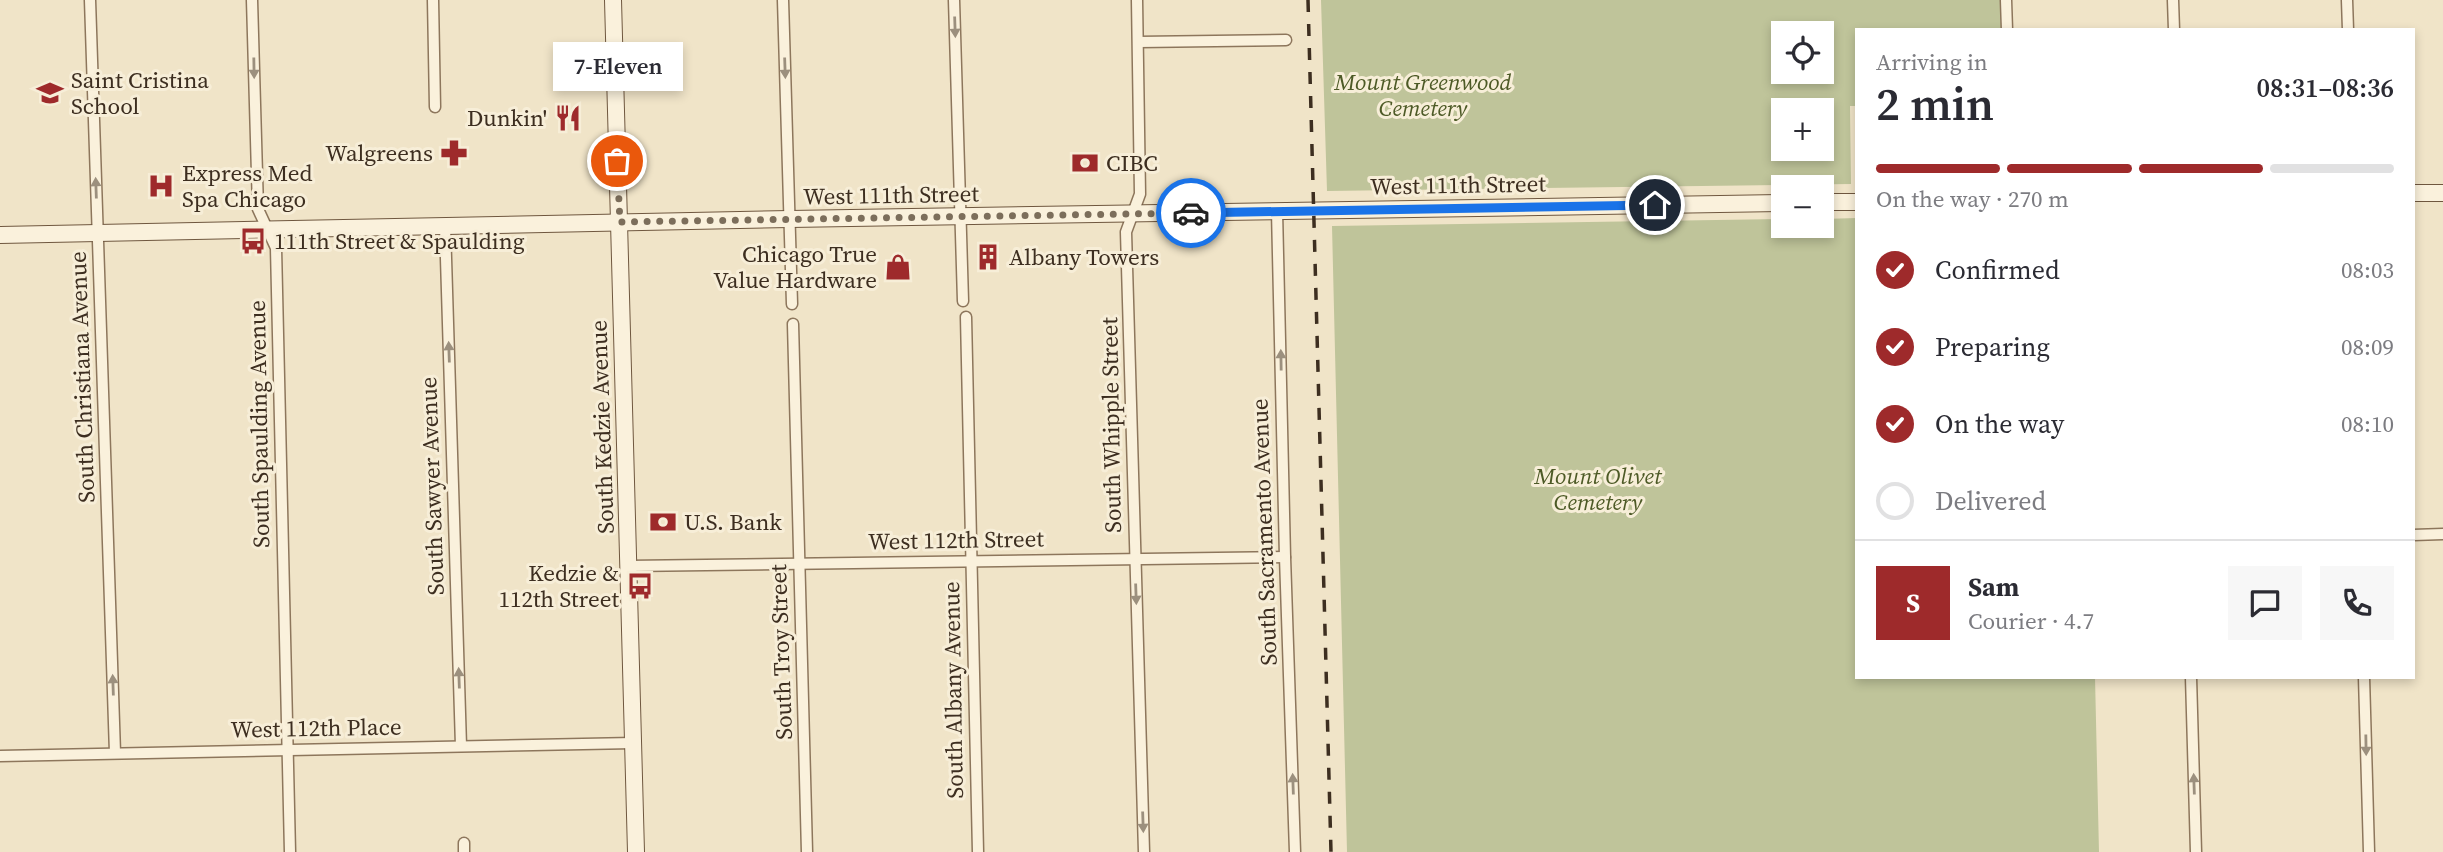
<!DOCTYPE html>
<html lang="en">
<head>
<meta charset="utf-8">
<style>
  :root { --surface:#fff; --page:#f7f7f7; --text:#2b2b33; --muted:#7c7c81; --line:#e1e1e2; --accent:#9e2a2b }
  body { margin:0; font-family:"Source Serif 4",serif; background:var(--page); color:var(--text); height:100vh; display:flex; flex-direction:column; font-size:26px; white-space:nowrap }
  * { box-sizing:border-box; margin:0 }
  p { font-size:23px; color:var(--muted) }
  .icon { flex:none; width:38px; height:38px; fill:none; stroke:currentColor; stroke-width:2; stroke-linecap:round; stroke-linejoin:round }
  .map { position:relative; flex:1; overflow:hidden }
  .sheet { position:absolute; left:1855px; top:28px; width:560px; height:651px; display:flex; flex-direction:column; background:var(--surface); border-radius:0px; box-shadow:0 4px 10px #0003 }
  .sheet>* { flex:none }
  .buttons { position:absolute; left:1771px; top:21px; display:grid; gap:14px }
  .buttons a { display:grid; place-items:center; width:63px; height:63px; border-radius:0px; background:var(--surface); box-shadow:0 4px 10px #0003; font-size:35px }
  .pin { position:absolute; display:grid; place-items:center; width:60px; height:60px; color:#fff; margin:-30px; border:4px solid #fff; border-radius:50%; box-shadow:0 2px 7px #0007 }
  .courier { position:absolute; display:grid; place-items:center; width:70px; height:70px; margin:-35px; border:5px solid #1a73e8; border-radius:50%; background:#fff; color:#222; box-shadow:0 2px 9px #0007 }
  .bubble { position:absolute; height:49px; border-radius:0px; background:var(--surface); box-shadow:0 4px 10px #0003; font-size:23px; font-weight:600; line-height:49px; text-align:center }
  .headline em { font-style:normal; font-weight:600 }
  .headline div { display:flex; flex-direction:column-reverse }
  .headline { display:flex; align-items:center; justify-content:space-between; height:119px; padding:0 21px }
  h1 { font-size:46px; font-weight:600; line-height:52px }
  .bar { display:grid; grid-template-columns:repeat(4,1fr); gap:10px 7px; align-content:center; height:84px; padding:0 21px }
  .bar i { height:9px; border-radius:5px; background:var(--line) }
  .bar .selected { background:var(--accent) }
  .bar p { grid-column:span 4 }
  .line { display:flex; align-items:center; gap:18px; padding:0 21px; border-top:2px solid var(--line) }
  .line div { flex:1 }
  .round { display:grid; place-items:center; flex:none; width:74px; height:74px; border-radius:0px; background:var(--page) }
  ol { padding:0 21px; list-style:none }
  li { display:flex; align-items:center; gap:21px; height:77px }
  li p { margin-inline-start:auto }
  li .icon { padding:7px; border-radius:50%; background:var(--accent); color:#fff; stroke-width:4 }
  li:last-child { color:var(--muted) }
  li i { width:38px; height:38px; border:4px solid var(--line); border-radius:50% }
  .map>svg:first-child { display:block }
</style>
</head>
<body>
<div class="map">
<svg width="2443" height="852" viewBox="0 0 2443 852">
  <rect width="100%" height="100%" fill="#f0e4c8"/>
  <!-- cemetery -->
  <g fill="#bfc49a" fill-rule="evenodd">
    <path d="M1321 0H2001L2002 30H1857V106H1850L1851 184 1327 191ZM1783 33H1822V72H1783ZM1783 110H1822V149H1783Z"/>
    <polygon points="1857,218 1857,677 2095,677 2099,852 1347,852 1332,226 1783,219 1783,226 1822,226 1822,219"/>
  </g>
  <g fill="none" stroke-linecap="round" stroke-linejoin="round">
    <!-- street casing -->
    <g stroke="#8d765c" stroke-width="13">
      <g id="street">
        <polyline points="90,0 115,753"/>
        <polyline points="252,0 258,209 276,248 290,852"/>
        <polyline points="433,0 435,107"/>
        <polyline points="783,0 792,304"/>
        <polyline points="954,0 963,301"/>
        <polyline points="1137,0 1140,194 1126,232 1144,852"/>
        <polyline points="2006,0 2007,30"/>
        <polyline points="2173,0 2174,30"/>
        <polyline points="2347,0 2348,30"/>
        <polyline points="1139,42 1286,40"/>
        <polyline points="1277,211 1285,557 1295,852"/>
        <polyline points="445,226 461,746"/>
        <polyline points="966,317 978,852"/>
        <polyline points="793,324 807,852"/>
        <polyline points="2413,535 2443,534"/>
        <polyline points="628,566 1285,557"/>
        <polyline points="2191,677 2196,852"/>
        <polyline points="2364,677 2369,852"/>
        <polyline points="0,756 633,743"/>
        <polyline points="464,843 464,852"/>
      </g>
    </g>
    <!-- secondary casing -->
    <g stroke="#6f573f" stroke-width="18">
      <g id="secondary">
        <polyline points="613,0 636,852"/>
        <polyline points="2413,193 2443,193"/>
        <polyline points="1822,202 1857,202"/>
        <polyline points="0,235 790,219 1783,203"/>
      </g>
    </g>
    <!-- street -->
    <use href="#street" stroke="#faf1dc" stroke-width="10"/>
    <!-- secondary -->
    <use href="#secondary" stroke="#faf1dc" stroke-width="16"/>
    <!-- rail -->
    <polyline stroke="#3d2e20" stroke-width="3.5" stroke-dasharray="12 12" stroke-linecap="butt" points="1308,0 1331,852"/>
  </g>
  <!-- one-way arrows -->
  <defs><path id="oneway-solid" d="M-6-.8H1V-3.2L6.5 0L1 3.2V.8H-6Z" transform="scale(1.75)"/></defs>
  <g fill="#9c907e">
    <use href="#oneway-solid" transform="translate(955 27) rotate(88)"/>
    <use href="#oneway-solid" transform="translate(254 68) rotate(89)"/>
    <use href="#oneway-solid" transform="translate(785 68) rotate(88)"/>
    <use href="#oneway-solid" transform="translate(96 188) rotate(-92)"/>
    <use href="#oneway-solid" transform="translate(449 352) rotate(-92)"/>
    <use href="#oneway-solid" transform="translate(1281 360) rotate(-91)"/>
    <use href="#oneway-solid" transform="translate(1136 594) rotate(88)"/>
    <use href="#oneway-solid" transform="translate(459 678) rotate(-92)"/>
    <use href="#oneway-solid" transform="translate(113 685) rotate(-92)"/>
    <use href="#oneway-solid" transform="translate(2366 745) rotate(89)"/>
    <use href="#oneway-solid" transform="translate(1293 784) rotate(-92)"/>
    <use href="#oneway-solid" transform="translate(2194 784) rotate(-92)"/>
    <use href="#oneway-solid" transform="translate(1143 822) rotate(88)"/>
  </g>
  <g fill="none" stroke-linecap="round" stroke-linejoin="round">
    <!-- done -->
    <polyline stroke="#7c6e5b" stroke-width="7" stroke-dasharray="0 12.6" points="617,161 620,222 1191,213"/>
    <!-- route -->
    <polyline stroke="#1a73e8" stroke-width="9" points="1191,213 1655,205"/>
  </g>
  <!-- icons -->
  <defs>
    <g id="school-bare" transform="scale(2.1)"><path d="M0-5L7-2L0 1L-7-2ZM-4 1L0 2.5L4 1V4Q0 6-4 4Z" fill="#9e2a2b" stroke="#f7eed8" stroke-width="2.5" paint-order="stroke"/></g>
    <g id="restaurant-bare" transform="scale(2.1)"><path d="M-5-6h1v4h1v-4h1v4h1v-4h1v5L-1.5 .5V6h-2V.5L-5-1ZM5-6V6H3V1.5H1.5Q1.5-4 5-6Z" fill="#9e2a2b" stroke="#f7eed8" stroke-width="2.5" paint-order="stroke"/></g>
    <g id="pharmacy-bare" transform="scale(2.1)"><path d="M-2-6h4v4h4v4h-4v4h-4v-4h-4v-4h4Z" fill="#9e2a2b" stroke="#f7eed8" stroke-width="2.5" paint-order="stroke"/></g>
    <g id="bank-bare" transform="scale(2.1)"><path d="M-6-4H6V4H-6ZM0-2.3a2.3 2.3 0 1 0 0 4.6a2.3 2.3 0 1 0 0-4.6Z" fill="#9e2a2b" stroke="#f7eed8" stroke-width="2.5" paint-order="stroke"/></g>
    <g id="hospital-bare" transform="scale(2.1)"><path d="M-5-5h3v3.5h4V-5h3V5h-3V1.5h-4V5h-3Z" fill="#9e2a2b" stroke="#f7eed8" stroke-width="2.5" paint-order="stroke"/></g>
    <g id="bus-bare" transform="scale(2.1)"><path d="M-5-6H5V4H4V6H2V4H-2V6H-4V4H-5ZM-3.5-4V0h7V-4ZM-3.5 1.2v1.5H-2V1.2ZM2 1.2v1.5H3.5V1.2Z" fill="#9e2a2b" stroke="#f7eed8" stroke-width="2.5" paint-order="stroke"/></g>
    <g id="building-bare" transform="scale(2.1)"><path d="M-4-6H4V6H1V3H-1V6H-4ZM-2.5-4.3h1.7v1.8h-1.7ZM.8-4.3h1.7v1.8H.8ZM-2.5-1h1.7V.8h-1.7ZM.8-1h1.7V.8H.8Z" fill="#9e2a2b" stroke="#f7eed8" stroke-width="2.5" paint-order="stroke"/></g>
    <g id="shop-bare" transform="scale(2.1)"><path d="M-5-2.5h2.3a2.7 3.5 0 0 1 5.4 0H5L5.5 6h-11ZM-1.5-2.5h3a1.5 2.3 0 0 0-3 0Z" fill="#9e2a2b" stroke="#f7eed8" stroke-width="2.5" paint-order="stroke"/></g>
  </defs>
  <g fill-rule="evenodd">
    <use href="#school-bare" x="50" y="93"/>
    <use href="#restaurant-bare" x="568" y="118"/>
    <use href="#pharmacy-bare" x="454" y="153"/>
    <use href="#bank-bare" x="1085" y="163"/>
    <use href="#hospital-bare" x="161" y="186"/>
    <use href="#bus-bare" x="253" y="241"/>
    <use href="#building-bare" x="988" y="257"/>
    <use href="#shop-bare" x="898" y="267"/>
    <use href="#bank-bare" x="663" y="522"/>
    <use href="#bus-bare" x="640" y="586"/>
  </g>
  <g text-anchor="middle" stroke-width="6" stroke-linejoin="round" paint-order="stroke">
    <!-- poi labels -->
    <g font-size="23" fill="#3d2e20" stroke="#f7eed8" text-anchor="start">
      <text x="71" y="88">Saint Cristina<tspan x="71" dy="26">School</tspan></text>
      <text x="547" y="126" text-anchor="end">Dunkin'</text>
      <text x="433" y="161" text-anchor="end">Walgreens</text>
      <text x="1106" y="171">CIBC</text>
      <text x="182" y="181">Express Med<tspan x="182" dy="26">Spa Chicago</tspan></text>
      <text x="274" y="249">111th Street &amp; Spaulding</text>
      <text x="877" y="262" text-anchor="end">Chicago True<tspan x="877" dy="26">Value Hardware</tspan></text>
      <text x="1009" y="265">Albany Towers</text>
      <text x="684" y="530">U.S. Bank</text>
      <text x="619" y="581" text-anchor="end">Kedzie &amp;<tspan x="619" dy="26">112th Street</tspan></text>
    </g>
    <!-- park labels -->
    <g font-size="23" font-style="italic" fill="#4d5a26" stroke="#f7eed8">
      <text x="1423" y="90">Mount Greenwood<tspan x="1423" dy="26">Cemetery</tspan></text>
      <text x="1598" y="484">Mount Olivet<tspan x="1598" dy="26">Cemetery</tspan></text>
    </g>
    <!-- street labels -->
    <g font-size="23" fill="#3d2e20" stroke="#f7eed8">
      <text transform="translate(1458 185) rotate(-1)" y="8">West 111th Street</text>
      <text transform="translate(891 195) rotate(-1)" y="8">West 111th Street</text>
      <text transform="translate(82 377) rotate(-92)" y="8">South Christiana Avenue</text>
      <text transform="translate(259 424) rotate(-91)" y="8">South Spaulding Avenue</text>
      <text transform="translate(1111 425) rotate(-91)" y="8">South Whipple Street</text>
      <text transform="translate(602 427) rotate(-92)" y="8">South Kedzie Avenue</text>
      <text transform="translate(432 486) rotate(-92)" y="8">South Sawyer Avenue</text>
      <text transform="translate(1264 532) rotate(-92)" y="8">South Sacramento Avenue</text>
      <text transform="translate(956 540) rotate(-1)" y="8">West 112th Street</text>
      <text transform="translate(781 652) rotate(-92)" y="8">South Troy Street</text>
      <text transform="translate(953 690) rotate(-91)" y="8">South Albany Avenue</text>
      <text transform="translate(316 728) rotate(-1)" y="8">West 112th Place</text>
    </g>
  </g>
</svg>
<div class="buttons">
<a><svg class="icon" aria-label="locate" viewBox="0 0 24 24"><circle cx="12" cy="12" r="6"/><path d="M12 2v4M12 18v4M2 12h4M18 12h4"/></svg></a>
<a>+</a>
<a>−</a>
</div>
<div class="pin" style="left:617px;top:161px;background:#ea580c"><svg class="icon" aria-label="bag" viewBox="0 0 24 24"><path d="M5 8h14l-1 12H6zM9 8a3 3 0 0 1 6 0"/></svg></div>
<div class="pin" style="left:1655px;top:205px;background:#1f2937"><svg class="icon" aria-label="home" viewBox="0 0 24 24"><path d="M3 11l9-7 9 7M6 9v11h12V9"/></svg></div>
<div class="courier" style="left:1191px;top:213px"><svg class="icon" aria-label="car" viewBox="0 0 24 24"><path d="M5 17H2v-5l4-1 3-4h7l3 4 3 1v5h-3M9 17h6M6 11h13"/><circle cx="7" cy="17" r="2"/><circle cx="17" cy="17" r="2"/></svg></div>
<div class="bubble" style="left:553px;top:42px;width:130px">7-Eleven</div>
<section class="sheet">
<div class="headline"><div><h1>2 min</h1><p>Arriving in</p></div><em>08:31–08:36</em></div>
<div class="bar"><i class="selected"></i><i class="selected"></i><i class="selected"></i><i></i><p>On the way · 270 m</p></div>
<ol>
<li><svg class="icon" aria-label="check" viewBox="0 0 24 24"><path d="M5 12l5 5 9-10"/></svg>Confirmed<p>08:03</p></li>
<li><svg class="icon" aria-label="check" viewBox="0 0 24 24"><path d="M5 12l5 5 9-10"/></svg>Preparing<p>08:09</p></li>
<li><svg class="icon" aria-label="check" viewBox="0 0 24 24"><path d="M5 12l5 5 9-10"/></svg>On the way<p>08:10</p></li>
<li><i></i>Delivered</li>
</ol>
<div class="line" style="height:126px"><b class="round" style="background:var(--accent);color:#fff">S</b><div><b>Sam</b><p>Courier · 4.7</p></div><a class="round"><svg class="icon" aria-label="chat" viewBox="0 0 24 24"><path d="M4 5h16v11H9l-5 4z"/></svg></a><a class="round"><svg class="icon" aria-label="phone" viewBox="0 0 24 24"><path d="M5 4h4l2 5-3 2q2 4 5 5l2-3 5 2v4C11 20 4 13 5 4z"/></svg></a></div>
</section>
</div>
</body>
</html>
